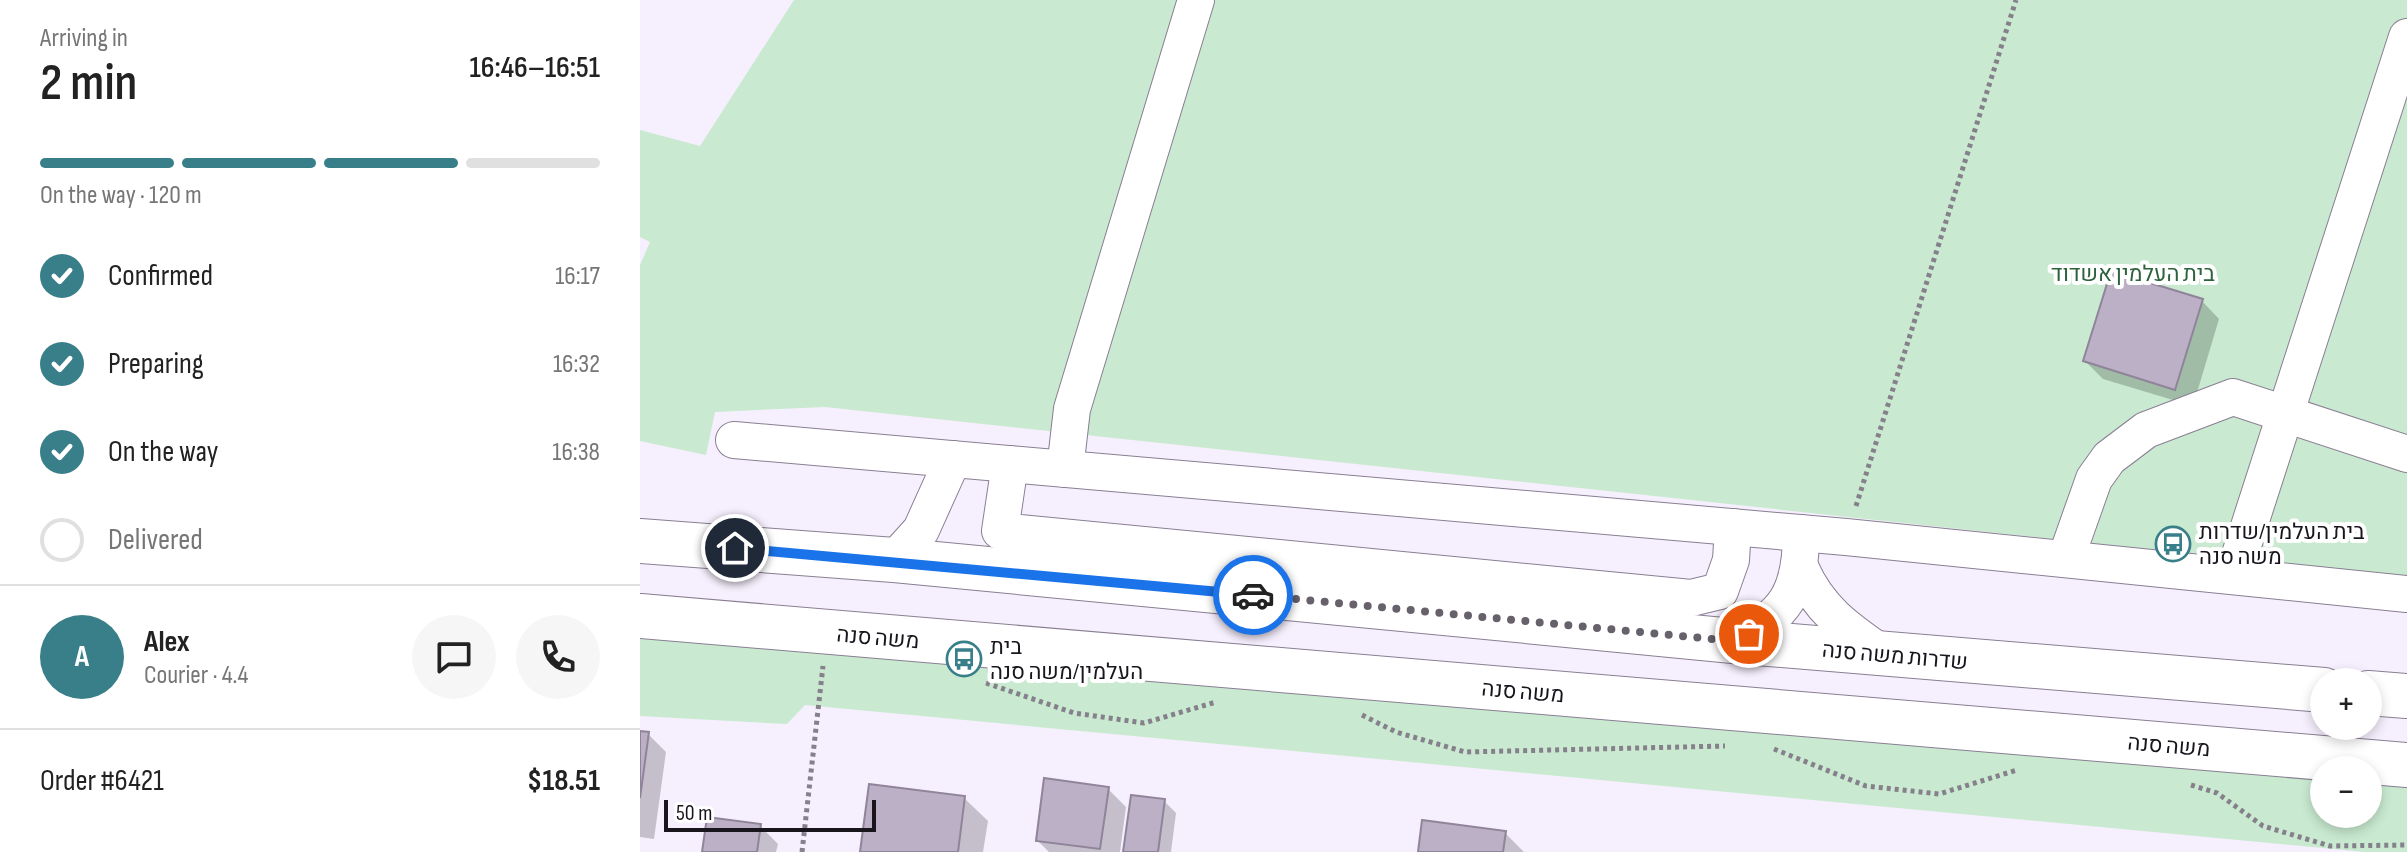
<!DOCTYPE html>
<html lang="en">
<head>
<meta charset="utf-8">
<style>
  :root { --surface:#fff; --page:#f6f6f6; --text:#222; --muted:#767676; --line:#e0e0e0; --accent:#387f89 }
  body { margin:0; font-family:"Sofia Sans Condensed",Heebo,sans-serif; background:var(--page); color:var(--text); height:100vh; display:flex; flex-direction:column; font-size:30px; white-space:nowrap }
  * { box-sizing:border-box; margin:0 }
  p { font-size:26px; color:var(--muted) }
  .icon { flex:none; width:44px; height:44px; fill:none; stroke:currentColor; stroke-width:2; stroke-linecap:round; stroke-linejoin:round }
  .map { position:relative; flex:1; overflow:hidden }
  .drawer { display:flex; flex-direction:column; background:var(--surface); width:640px }
  .drawer>* { flex:none }
  .tools { position:absolute; left:1670px; top:668px; display:grid; gap:16px }
  .tools a { display:grid; place-items:center; width:72px; height:72px; border-radius:50%; background:var(--surface); box-shadow:0 4px 12px #0003; font-size:40px }
  .scale { position:absolute; left:24px; bottom:20px; width:212px; box-sizing:border-box; padding-left:8px; border:4px solid #19151d; border-top:0; font-size:22px; line-height:28px; white-space:nowrap; color:#19151d; -webkit-text-stroke:6px #fff; paint-order:stroke }
  .pin { position:absolute; display:grid; place-items:center; width:68px; height:68px; color:#fff; margin:-34px; border:4px solid #fff; border-radius:50%; box-shadow:0 2px 8px #0007 }
  .courier { position:absolute; display:grid; place-items:center; width:80px; height:80px; margin:-40px; border:6px solid #1a73e8; border-radius:50%; background:#fff; color:#222; box-shadow:0 2px 10px #0007 }
  .headline em { font-style:normal; font-weight:600 }
  .headline div { display:flex; flex-direction:column-reverse }
  .headline { display:flex; align-items:center; justify-content:space-between; height:136px; padding:0 40px }
  h1 { font-size:52px; font-weight:600; line-height:60px }
  .bar { display:grid; grid-template-columns:repeat(4,1fr); gap:12px 8px; align-content:center; height:96px; padding:0 40px }
  .bar i { height:10px; border-radius:6px; background:var(--line) }
  .bar .on { background:var(--accent) }
  .bar p { grid-column:span 4 }
  .line { display:flex; align-items:center; gap:20px; padding:0 40px; border-top:2px solid var(--line) }
  .line div { flex:1 }
  .round { display:grid; place-items:center; flex:none; width:84px; height:84px; border-radius:42px; background:var(--page) }
  ol { padding:0 40px; list-style:none }
  li { display:flex; align-items:center; gap:24px; height:88px }
  li p { margin-inline-start:auto }
  li .icon { padding:8px; border-radius:50%; background:var(--accent); color:#fff; stroke-width:4 }
  li:last-child { color:var(--muted) }
  li i { width:44px; height:44px; border:4px solid var(--line); border-radius:50% }
  main { display:flex; flex:1; min-height:0 }
  .map>svg:first-child { display:block }
</style>
</head>
<body>
<main>
<section class="drawer">
<div class="headline"><div><h1>2 min</h1><p>Arriving in</p></div><em>16:46–16:51</em></div>
<div class="bar"><i class="on"></i><i class="on"></i><i class="on"></i><i></i><p>On the way · 120 m</p></div>
<ol>
<li><svg class="icon" aria-label="check" viewBox="0 0 24 24"><path d="M5 12l5 5 9-10"/></svg>Confirmed<p>16:17</p></li>
<li><svg class="icon" aria-label="check" viewBox="0 0 24 24"><path d="M5 12l5 5 9-10"/></svg>Preparing<p>16:32</p></li>
<li><svg class="icon" aria-label="check" viewBox="0 0 24 24"><path d="M5 12l5 5 9-10"/></svg>On the way<p>16:38</p></li>
<li><i></i>Delivered</li>
</ol>
<div class="line" style="height:144px"><b class="round" style="background:var(--accent);color:#fff">A</b><div><b>Alex</b><p>Courier · 4.4</p></div><a class="round"><svg class="icon" aria-label="chat" viewBox="0 0 24 24"><path d="M4 5h16v11H9l-5 4z"/></svg></a><a class="round"><svg class="icon" aria-label="phone" viewBox="0 0 24 24"><path d="M5 4h4l2 5-3 2q2 4 5 5l2-3 5 2v4C11 20 4 13 5 4z"/></svg></a></div>
<div class="line" style="height:104px"><div>Order #6421</div><b>$18.51</b></div>
</section>
<div class="map">
<svg width="1767" height="852" viewBox="0 0 1767 852">
  <rect width="100%" height="100%" fill="#f6effd"/>
  <!-- green -->
  <g fill="#c9ead0">
    <polygon points="154,0 1767,0 1767,577 185,407 75,412 66,455 0,441 0,265 10,242 0,237 0,130 60,146"/>
    <polygon points="0,636 1684,775 1684,814 1728,814 1728,779 1767,782 1767,852 1725,852 165,705 147,724 0,716"/>
  </g>
  <!-- shadow -->
  <g fill="#0003">
    <polygon points="1562,301 1579,319 1553,406 1463,379 1445,361"/>
    <polygon points="0,733 8,734 26,752 14,839 0,837"/>
    <polygon points="468,789 486,807 480,852 409,852 398,841"/>
    <polygon points="324,798 348,821 343,852 222,852"/>
    <polygon points="524,801 536,813 531,852 485,852"/>
    <polygon points="120,826 138,844 136,852 64,852"/>
    <polygon points="865,833 884,852 780,852"/>
  </g>
  <!-- building -->
  <g fill="#bbb0c6" stroke="#8f8499" stroke-width="2">
    <polygon points="1471,271 1563,299 1535,390 1443,361"/>
    <polygon points="0,731 9,732 0,798"/>
    <polygon points="404,778 469,787 460,849 396,841"/>
    <polygon points="229,784 325,796 318,852 220,852"/>
    <polygon points="491,795 525,799 518,852 483,852"/>
    <polygon points="67,817 121,824 117,852 62,852"/>
    <polygon points="782,820 866,831 863,852 778,852"/>
  </g>
  <g fill="none" stroke-linecap="round" stroke-linejoin="round">
    <!-- minor casing -->
    <g stroke="#897e93" stroke-width="38">
      <g id="minor">
        <polyline points="94,440 1206,537 1767,594"/>
        <polyline points="370,464 360,531 1051,598 1080,591 1091,560 1093,527"/>
        <polyline points="425,469 432,409 556,0"/>
        <polyline points="1426,558 1454,479 1469,458 1506,430 1593,397 1767,454"/>
        <polyline points="254,560 281,530 313,459"/>
        <path d="M1161 569C1179 610 1207 629 1243 654"/>
        <polyline points="1594,573 1767,37"/>
        <path d="M1093 641C1146 616 1161 592 1161 533"/>
      </g>
    </g>
    <!-- major casing -->
    <g stroke="#897e93" stroke-width="46">
      <g id="major">
        <polyline points="0,541 254,560 1093,641 1684,690"/>
        <polyline points="0,616 1767,765"/>
        <polyline points="1728,693 1767,696"/>
      </g>
    </g>
    <!-- path -->
    <g stroke="#85808b" stroke-width="5" stroke-dasharray="4 4" stroke-linecap="butt">
      <polyline points="1216,506 1376,0"/>
      <polyline points="346,683 434,713 504,723 576,702"/>
      <polyline points="722,715 756,732 825,752 1085,746"/>
      <polyline points="1134,749 1226,786 1299,794 1377,770"/>
      <polyline points="1551,785 1577,793 1623,826 1690,846 1767,845"/>
      <polyline points="162,852 183,666"/>
    </g>
    <!-- minor -->
    <use href="#minor" stroke="#fff" stroke-width="36"/>
    <!-- major -->
    <use href="#major" stroke="#fff" stroke-width="44"/>
  </g>
  <g fill="none" stroke-linecap="round" stroke-linejoin="round">
    <!-- done -->
    <polyline stroke="#66616b" stroke-width="8" stroke-dasharray="0 14.4" points="613,595 1093,641 1109,634"/>
    <!-- route -->
    <polyline stroke="#1a73e8" stroke-width="10" points="95,548 613,595"/>
  </g>
  <!-- icons -->
  <defs>
    <g id="bus-ring" transform="scale(1.8)"><circle r="9.5" fill="#fff" stroke="#387f89" stroke-width="1.5"/><path d="M-5-6H5V4H4V6H2V4H-2V6H-4V4H-5ZM-3.5-4V0h7V-4ZM-3.5 1.2v1.5H-2V1.2ZM2 1.2v1.5H3.5V1.2Z" fill="#387f89"/></g>
  </defs>
  <g fill-rule="evenodd">
    <use href="#bus-ring" x="1533" y="544"/>
    <use href="#bus-ring" x="324" y="659"/>
  </g>
  <g text-anchor="middle" stroke-width="8" stroke-linejoin="round" paint-order="stroke">
    <!-- park labels -->
    <g font-size="22" fill="#2c623c" stroke="#fff">
      <text x="1493" y="281">בית העלמין אשדוד</text>
    </g>
    <!-- poi labels -->
    <g font-size="22" fill="#19151d" stroke="#fff" text-anchor="start">
      <text x="1559" y="539">בית העלמין/שדרות<tspan x="1559" dy="25">משה סנה</tspan></text>
      <text x="350" y="654">בית<tspan x="350" dy="25">העלמין/משה סנה</tspan></text>
    </g>
    <!-- street labels -->
    <g font-size="22" fill="#19151d" stroke="#fff">
      <text transform="translate(238 637) rotate(5)" y="8">משה סנה</text>
      <text transform="translate(1255 655) rotate(5)" y="8">שדרות משה סנה</text>
      <text transform="translate(883 691) rotate(5)" y="8">משה סנה</text>
      <text transform="translate(1529 745) rotate(5)" y="8">משה סנה</text>
    </g>
  </g>
</svg>
<div class="tools">
<a>+</a>
<a>−</a>
</div>
<div class="scale">50 m</div>
<div class="pin" style="left:1109px;top:634px;background:#ea580c"><svg class="icon" aria-label="bag" viewBox="0 0 24 24"><path d="M5 8h14l-1 12H6zM9 8a3 3 0 0 1 6 0"/></svg></div>
<div class="pin" style="left:95px;top:548px;background:#1f2937"><svg class="icon" aria-label="home" viewBox="0 0 24 24"><path d="M3 11l9-7 9 7M6 9v11h12V9"/></svg></div>
<div class="courier" style="left:613px;top:595px"><svg class="icon" aria-label="car" viewBox="0 0 24 24"><path d="M5 17H2v-5l4-1 3-4h7l3 4 3 1v5h-3M9 17h6M6 11h13"/><circle cx="7" cy="17" r="2"/><circle cx="17" cy="17" r="2"/></svg></div>
</div>
</main>
</body>
</html>
